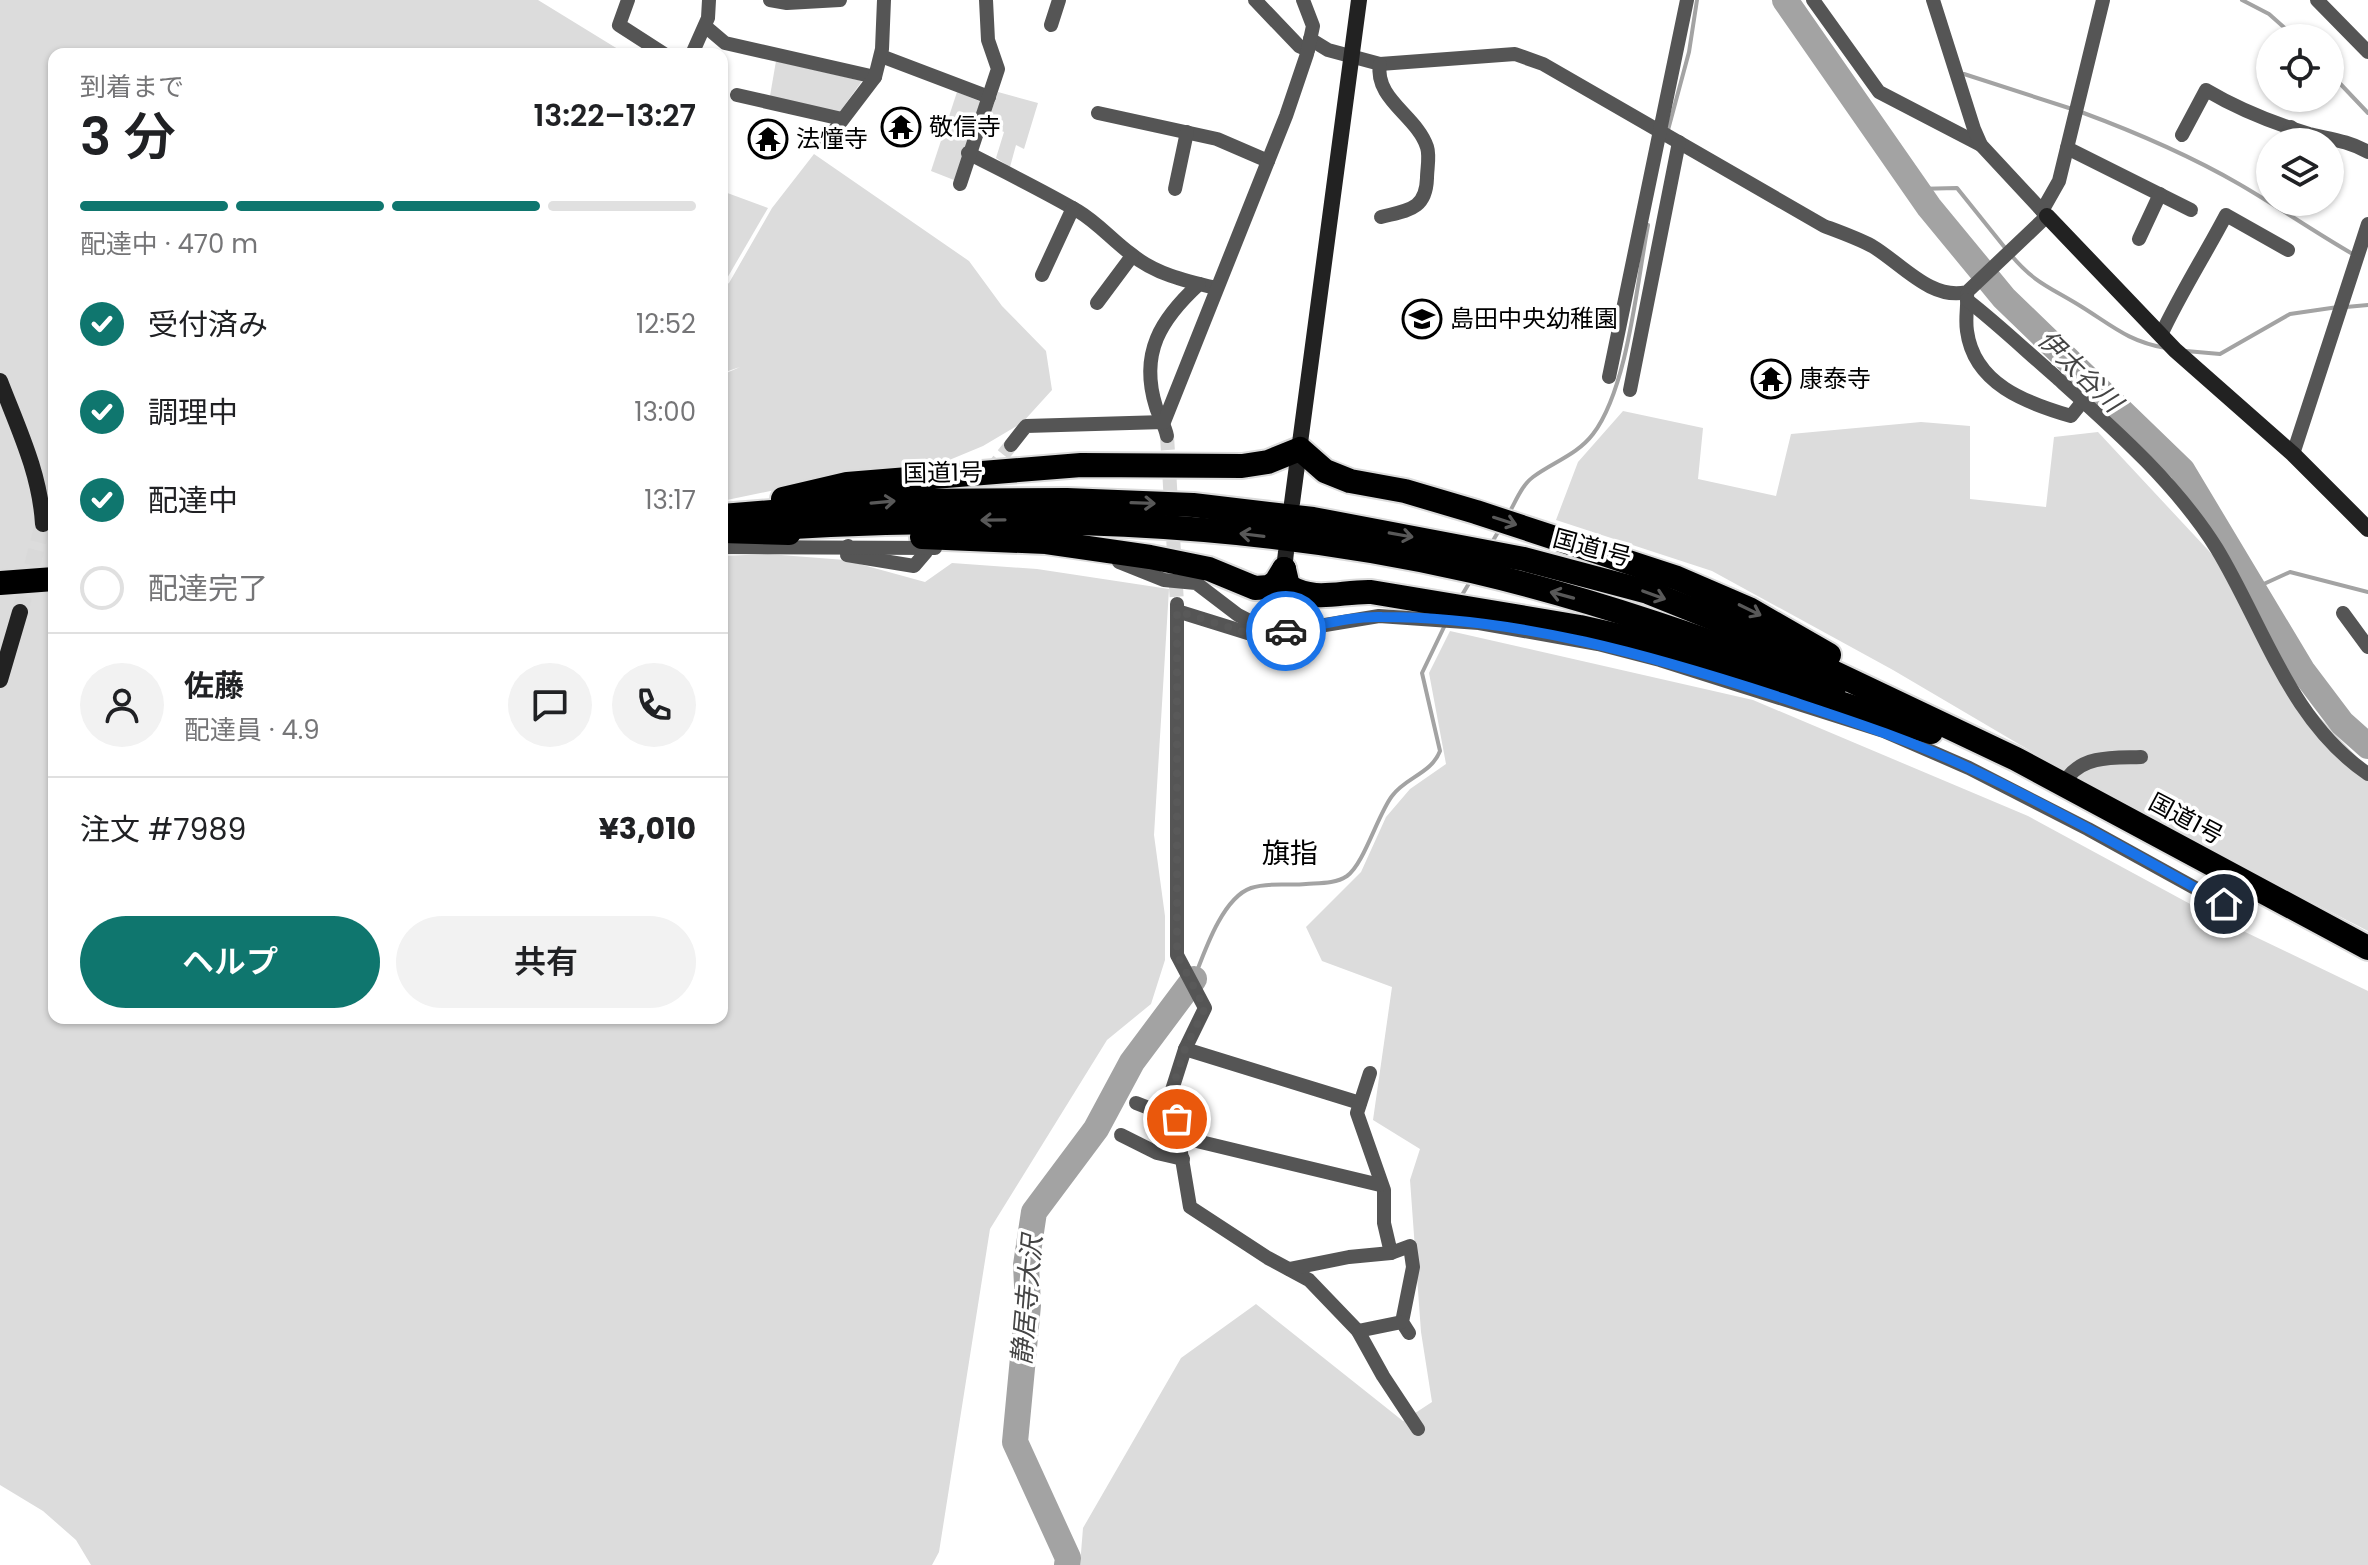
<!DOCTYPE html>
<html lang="ja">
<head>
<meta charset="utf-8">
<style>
  :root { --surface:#fff; --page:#f2f2f2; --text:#202124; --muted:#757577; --line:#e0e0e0; --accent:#0f766e }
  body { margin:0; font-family:Poppins,"Noto Sans JP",sans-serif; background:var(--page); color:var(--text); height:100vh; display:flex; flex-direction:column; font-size:30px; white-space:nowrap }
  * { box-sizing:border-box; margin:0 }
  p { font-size:26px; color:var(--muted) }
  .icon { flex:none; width:44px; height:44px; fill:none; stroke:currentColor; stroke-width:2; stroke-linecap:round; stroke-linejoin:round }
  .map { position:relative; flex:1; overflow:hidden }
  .drawer { position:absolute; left:48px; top:48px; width:680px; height:976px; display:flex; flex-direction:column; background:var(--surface); border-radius:16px; box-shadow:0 2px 6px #0004 }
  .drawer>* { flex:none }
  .fabs { position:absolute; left:2256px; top:24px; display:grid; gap:16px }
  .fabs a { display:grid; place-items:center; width:88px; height:88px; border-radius:50%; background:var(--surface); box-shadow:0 2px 6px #0004; font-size:40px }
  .pin { position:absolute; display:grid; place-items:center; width:68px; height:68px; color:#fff; margin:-34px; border:4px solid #fff; border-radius:50%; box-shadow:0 2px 8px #0007 }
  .courier { position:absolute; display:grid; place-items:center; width:80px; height:80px; margin:-40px; border:6px solid #1a73e8; border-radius:50%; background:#fff; color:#222; box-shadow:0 2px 10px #0007 }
  .summary em { font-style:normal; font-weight:600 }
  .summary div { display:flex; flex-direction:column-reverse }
  .summary { display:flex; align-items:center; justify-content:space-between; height:136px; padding:0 32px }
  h1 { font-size:52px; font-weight:600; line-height:60px }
  .bar { display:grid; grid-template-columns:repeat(4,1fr); gap:12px 8px; align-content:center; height:96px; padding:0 32px }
  .bar i { height:10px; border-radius:6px; background:var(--line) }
  .bar .on { background:var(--accent) }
  .bar p { grid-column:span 4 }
  .line { display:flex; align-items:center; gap:20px; padding:0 32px; border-top:2px solid var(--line) }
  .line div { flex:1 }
  .round { display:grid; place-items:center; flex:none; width:84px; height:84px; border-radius:42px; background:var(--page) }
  ol { padding:0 32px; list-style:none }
  li { display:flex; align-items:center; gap:24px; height:88px }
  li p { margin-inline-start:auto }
  li .icon { padding:8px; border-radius:50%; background:var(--accent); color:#fff; stroke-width:4 }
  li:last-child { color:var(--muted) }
  li i { width:44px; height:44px; border:4px solid var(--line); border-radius:50% }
  .button { display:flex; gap:16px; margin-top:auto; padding:16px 32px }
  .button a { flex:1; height:92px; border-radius:48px; background:var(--accent); color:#fff; font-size:32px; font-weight:600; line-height:92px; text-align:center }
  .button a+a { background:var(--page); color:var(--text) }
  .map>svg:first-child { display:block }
</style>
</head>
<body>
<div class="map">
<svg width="2368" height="1565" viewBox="0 0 2368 1565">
  <rect width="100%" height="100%" fill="#fff"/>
  <!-- green -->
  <g fill="#dcdcdc">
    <polygon points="0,0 538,0 626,54 54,54 54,1018 722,1018 722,556 768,554 845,560 925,582 952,563 1037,569 1169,589 1154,835 1165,916 1165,960 1151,1004 1107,1040 990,1229 939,1552 932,1565 91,1565 76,1540 43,1511 0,1485"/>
    <polygon points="776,61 862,81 839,113 770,96"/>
    <polygon points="957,92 984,103 954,180 931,171"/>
    <polygon points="998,92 1038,103 1024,149 1016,145 1010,167 996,158 1004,132 987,124"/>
    <polygon points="814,154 969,261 1002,306 1046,351 1052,390 1022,423 983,446 930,468 828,479 722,501 722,375 740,367 722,373 722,287 729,283 772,208"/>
    <polygon points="722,191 768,208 726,280 722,277"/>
    <polygon points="1623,411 1703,428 1698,479 1776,496 1791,434 1921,422 1970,426 1970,499 2046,507 2054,437 2098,432 2222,565 2285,680 2368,769 2368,931 2122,805 1893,670 1712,571 1556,520 1578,462"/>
    <polygon points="1450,631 1753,700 2028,816 2216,918 2368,991 2368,1565 1080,1565 1083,1528 1181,1358 1256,1304 1403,1421 1432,1402 1421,1332 1410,1180 1420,1149 1373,1120 1392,987 1322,961 1306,927 1361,872 1386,817 1410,789 1446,764 1429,673"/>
  </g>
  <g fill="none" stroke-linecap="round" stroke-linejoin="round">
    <!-- stream -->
    <g stroke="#a3a3a3" stroke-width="4">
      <polyline points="2242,0 2269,14 2296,38"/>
      <polyline points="2330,73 2368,113"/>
      <polyline points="1964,74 2072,109"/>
      <path d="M2081 112C2135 132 2189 155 2239 184 2277 206 2313 231 2351 253"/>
      <polyline points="1668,130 1689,52 1697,0"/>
      <polyline points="1916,189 1957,188 2006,249"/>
      <path d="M2011 255C2035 284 2052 288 2082 307 2111 325 2129 342 2166 348"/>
      <polyline points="2346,307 2368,305"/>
      <polyline points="2186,351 2220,354 2290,314 2338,307"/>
      <path d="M1509 513C1516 501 1522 485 1533 477 1553 462 1577 455 1593 434 1628 388 1637 282 1648 225"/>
      <polyline points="1491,544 1501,527"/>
      <polyline points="2255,588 2290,572 2368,592"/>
      <polyline points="1459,600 1471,580"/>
      <path d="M1194 979C1204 953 1222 898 1251 888 1269 882 1287 886 1306 884 1320 883 1335 884 1347 876 1364 864 1378 814 1392 796 1406 777 1431 774 1440 751L1422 673 1445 625"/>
    </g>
    <!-- river -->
    <g stroke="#a3a3a3" stroke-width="26">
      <polyline points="1785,0 1929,207 2004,298 2182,470 2302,670 2342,723 2368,746"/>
      <polyline points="1067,1565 1068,1558 1015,1442 1028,1305 1026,1265 1034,1212 1096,1129 1132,1062 1194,979"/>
    </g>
    <!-- street-tunnel -->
    <g stroke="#d9d9d9" stroke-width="14" stroke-dasharray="14 7" stroke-linecap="butt">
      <polyline points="1167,436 1177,603"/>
      <polyline points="964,504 1011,445"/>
    </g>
    <!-- secondary-tunnel -->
    <polyline stroke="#d9d9d9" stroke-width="16" stroke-dasharray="16 8" stroke-linecap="butt" points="20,612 43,524"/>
    <!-- highway casing -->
    <g stroke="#dbdbdb" stroke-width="28">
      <g id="highway">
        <polyline points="783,499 847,484 1081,465 1242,466 1268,462 1300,449 1325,471 1350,481 1405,491 1476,512 1677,578 1749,609 1829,655"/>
        <polyline points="722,516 903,501 1067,500 1193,505 1313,519 1524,559 1648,592 1755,635 2016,759 2368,948"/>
        <path d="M774 528C1007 515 1243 518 1472 571 1596 600 1716 642 1834 688"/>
        <polyline points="722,531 789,533"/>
        <polyline points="922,537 1046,542 1150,557 1209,569 1255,588 1269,587 1276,582 1284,569"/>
        <path d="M1284 569 1288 586C1315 603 1341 591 1371 592L1580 627 1646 642 1931 732"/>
        <polyline points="0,583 54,579"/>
      </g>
    </g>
    <!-- street -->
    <g stroke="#555" stroke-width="14">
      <polyline points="628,0 619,25 664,54"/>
      <polyline points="770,0 787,3 840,0"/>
      <polyline points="1255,0 1299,46 1308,50"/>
      <polyline points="1813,0 1879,92 1981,145"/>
      <polyline points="2317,0 2368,52"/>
      <polyline points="1051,25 1059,0"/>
      <polyline points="705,26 725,43 875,77"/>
      <path d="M1310 39 1328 50 1380 64 1515 54 1543 64 1824 226C1840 232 1857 238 1872 246 1901 263 1931 301 1967 292L2047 216 1981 145 1974 129 1933 0"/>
      <polyline points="692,54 708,18 709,0"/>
      <polyline points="881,56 989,97"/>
      <path d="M1380 64C1374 99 1417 116 1427 147 1430 156 1427 169 1427 178 1426 210 1408 210 1381 217"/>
      <polyline points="737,95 842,119"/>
      <polyline points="1098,113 1217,139 1268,161"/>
      <path d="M2182 135 2206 90C2238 109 2273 123 2309 134 2330 139 2349 141 2368 152"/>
      <polyline points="2284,142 2291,127"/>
      <polyline points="824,144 875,77 882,49 884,0"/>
      <polyline points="2067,148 2191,210"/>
      <path d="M968 153C1005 172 1042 190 1078 211 1098 223 1112 240 1131 254 1155 274 1186 281 1216 288"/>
      <polyline points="2267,175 2270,170"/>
      <polyline points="960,184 998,69 988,40 986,0"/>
      <polyline points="1175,189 1187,132"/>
      <polyline points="2042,211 2059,181 2103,0"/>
      <polyline points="2139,239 2160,194"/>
      <polyline points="1042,275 1073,208"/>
      <path d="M1967 294C1968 307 1965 318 1967 331 1974 384 2026 403 2071 416L2083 401"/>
      <path d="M1967 300C1998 324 2026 351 2055 376 2113 428 2176 483 2217 549 2264 627 2290 721 2368 774"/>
      <polyline points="1097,303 1132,256"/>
      <path d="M2161 335C2180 294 2205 255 2226 215L2288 250"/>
      <polyline points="1609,377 1687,0"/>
      <polyline points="1630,390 1679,142"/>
      <path d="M1167 436C1165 425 1159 417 1156 407 1139 353 1161 319 1199 284"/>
      <polyline points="1011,445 1026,426 1164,422 1286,116 1307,54 1313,26 1303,0"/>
      <polyline points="2293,454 2368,224"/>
      <polyline points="848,546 847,555 914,566 926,552"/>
      <polyline points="722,547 935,548"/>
      <polyline points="1119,562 1164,580 1196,583 1238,615 1271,632"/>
      <polyline points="1177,604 1177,955 1205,1008 1185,1049 1171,1093 1190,1207 1268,1258 1309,1280 1358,1331 1383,1376 1418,1429"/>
      <polyline points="1177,611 1251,634 1283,632 1379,616 1479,623 1598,644 1660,660 1884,731 1969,768 2088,829 2224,904"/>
      <polyline points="2343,613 2368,647"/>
      <path d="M2068 777C2085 755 2115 758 2141 757"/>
      <polyline points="1185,1049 1360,1103"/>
      <polyline points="1370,1073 1357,1113 1384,1190 1384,1223 1391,1253 1410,1246 1413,1267 1402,1322 1409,1333"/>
      <polyline points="1136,1103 1177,1119"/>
      <polyline points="1121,1135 1157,1153 1183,1159"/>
      <polyline points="1180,1137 1380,1185"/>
      <polyline points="1289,1269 1349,1257 1391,1253"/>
      <polyline points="1358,1331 1402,1322"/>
    </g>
    <!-- secondary -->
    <g stroke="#222" stroke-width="16">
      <polyline points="2047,216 2175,350 2293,454 2368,529"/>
      <path d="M0 381C18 428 40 473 43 524"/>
      <polyline points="1292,503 1359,0"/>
      <polyline points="1284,569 1286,552"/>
      <polyline points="0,680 20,612"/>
    </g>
    <!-- highway -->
    <use href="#highway" stroke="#000" stroke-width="24"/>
  </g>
  <!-- one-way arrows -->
  <defs><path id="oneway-shaft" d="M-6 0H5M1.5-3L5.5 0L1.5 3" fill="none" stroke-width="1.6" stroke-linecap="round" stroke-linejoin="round" transform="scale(2)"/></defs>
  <g stroke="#595959">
    <use href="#oneway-shaft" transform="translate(883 502) rotate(-5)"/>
    <use href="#oneway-shaft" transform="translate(1143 503) rotate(2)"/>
    <use href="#oneway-shaft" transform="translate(993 520) rotate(179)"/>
    <use href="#oneway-shaft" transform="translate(1505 521) rotate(18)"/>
    <use href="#oneway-shaft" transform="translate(1252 535) rotate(-173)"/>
    <use href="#oneway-shaft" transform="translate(1401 535) rotate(10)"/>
    <use href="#oneway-shaft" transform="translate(1562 595) rotate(-165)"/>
    <use href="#oneway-shaft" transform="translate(1654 595) rotate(20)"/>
    <use href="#oneway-shaft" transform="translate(1750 610) rotate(26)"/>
  </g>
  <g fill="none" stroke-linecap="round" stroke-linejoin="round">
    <!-- done -->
    <polyline stroke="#595959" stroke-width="8" stroke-dasharray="0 14.4" points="1177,1119 1171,1093 1185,1049 1205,1008 1177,955 1177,611 1251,634 1286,631"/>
    <!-- route -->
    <path stroke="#1a73e8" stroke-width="10" d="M1286 631C1317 626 1350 616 1382 617 1519 617 1653 656 1782 698 1845 719 1908 739 1969 768 2056 809 2140 857 2224 904"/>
  </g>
  <!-- icons -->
  <defs>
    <g id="temple-ring" transform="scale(2)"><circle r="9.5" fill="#fff" stroke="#000" stroke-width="1.5"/><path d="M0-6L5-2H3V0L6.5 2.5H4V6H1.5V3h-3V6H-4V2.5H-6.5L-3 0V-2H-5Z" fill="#000"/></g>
    <g id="school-ring" transform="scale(2)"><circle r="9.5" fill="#fff" stroke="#000" stroke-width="1.5"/><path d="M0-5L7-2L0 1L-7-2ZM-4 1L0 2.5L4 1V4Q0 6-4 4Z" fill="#000"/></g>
  </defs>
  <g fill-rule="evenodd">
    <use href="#temple-ring" x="901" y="127"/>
    <use href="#temple-ring" x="768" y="139"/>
    <use href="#school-ring" x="1422" y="319"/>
    <use href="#temple-ring" x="1771" y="379"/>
  </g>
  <g text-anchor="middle" stroke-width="7" stroke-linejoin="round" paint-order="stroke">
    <!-- poi labels -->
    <g font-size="24" fill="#000" stroke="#fff" text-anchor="start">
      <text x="929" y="135">敬信寺</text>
      <text x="796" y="147">法憧寺</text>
      <text x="1450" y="327">島田中央幼稚園</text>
      <text x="1799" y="387">康泰寺</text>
    </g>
    <!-- street labels -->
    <g font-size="24" fill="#000" stroke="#fff">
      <text transform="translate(943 473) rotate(-1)" y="8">国道1号</text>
      <text transform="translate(1592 548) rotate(15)" y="8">国道1号</text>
      <text transform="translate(2186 819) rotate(28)" y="8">国道1号</text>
    </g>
    <!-- water labels -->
    <g font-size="26" font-style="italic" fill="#444" stroke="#fff">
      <text transform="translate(2080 371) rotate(44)" y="9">伊太谷川</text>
      <text transform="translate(1027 1300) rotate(-85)" y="9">静居寺大沢</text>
    </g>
    <!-- quarter labels -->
    <g font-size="28" fill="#000" stroke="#fff">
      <text x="1290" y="863">旗指</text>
    </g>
  </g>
</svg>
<div class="fabs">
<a><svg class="icon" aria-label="locate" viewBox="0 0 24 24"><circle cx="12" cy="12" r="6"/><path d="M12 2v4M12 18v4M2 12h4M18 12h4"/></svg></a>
<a><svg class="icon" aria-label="layers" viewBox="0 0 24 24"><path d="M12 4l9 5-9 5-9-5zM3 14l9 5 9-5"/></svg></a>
</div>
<div class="pin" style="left:1177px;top:1119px;background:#ea580c"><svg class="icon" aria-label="bag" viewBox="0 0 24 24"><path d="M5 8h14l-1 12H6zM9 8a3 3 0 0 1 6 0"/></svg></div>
<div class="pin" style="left:2224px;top:904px;background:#1f2937"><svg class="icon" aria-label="home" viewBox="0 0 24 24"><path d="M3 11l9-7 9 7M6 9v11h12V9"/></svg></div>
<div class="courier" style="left:1286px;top:631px"><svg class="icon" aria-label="car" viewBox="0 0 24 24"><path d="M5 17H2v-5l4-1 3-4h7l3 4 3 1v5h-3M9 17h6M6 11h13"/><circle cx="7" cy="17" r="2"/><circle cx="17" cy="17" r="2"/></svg></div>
<section class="drawer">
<div class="summary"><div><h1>3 分</h1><p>到着まで</p></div><em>13:22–13:27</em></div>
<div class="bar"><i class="on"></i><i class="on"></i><i class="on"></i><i></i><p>配達中 · 470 m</p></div>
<ol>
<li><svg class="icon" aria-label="check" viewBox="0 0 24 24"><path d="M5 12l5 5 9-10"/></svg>受付済み<p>12:52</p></li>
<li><svg class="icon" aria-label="check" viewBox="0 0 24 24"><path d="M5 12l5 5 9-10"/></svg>調理中<p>13:00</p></li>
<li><svg class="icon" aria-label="check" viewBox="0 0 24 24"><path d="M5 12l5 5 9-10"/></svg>配達中<p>13:17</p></li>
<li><i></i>配達完了</li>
</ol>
<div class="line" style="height:144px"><a class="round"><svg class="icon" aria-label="person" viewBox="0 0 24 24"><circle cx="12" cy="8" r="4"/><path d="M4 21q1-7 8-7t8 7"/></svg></a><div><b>佐藤</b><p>配達員 · 4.9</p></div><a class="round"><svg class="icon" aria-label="chat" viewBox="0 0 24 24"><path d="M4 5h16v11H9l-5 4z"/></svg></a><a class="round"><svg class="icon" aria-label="phone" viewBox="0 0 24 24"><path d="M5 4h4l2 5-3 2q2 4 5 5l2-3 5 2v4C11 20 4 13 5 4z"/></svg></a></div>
<div class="line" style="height:104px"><div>注文 #7989</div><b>¥3,010</b></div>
<div class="button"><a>ヘルプ</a><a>共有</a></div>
</section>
</div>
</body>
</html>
